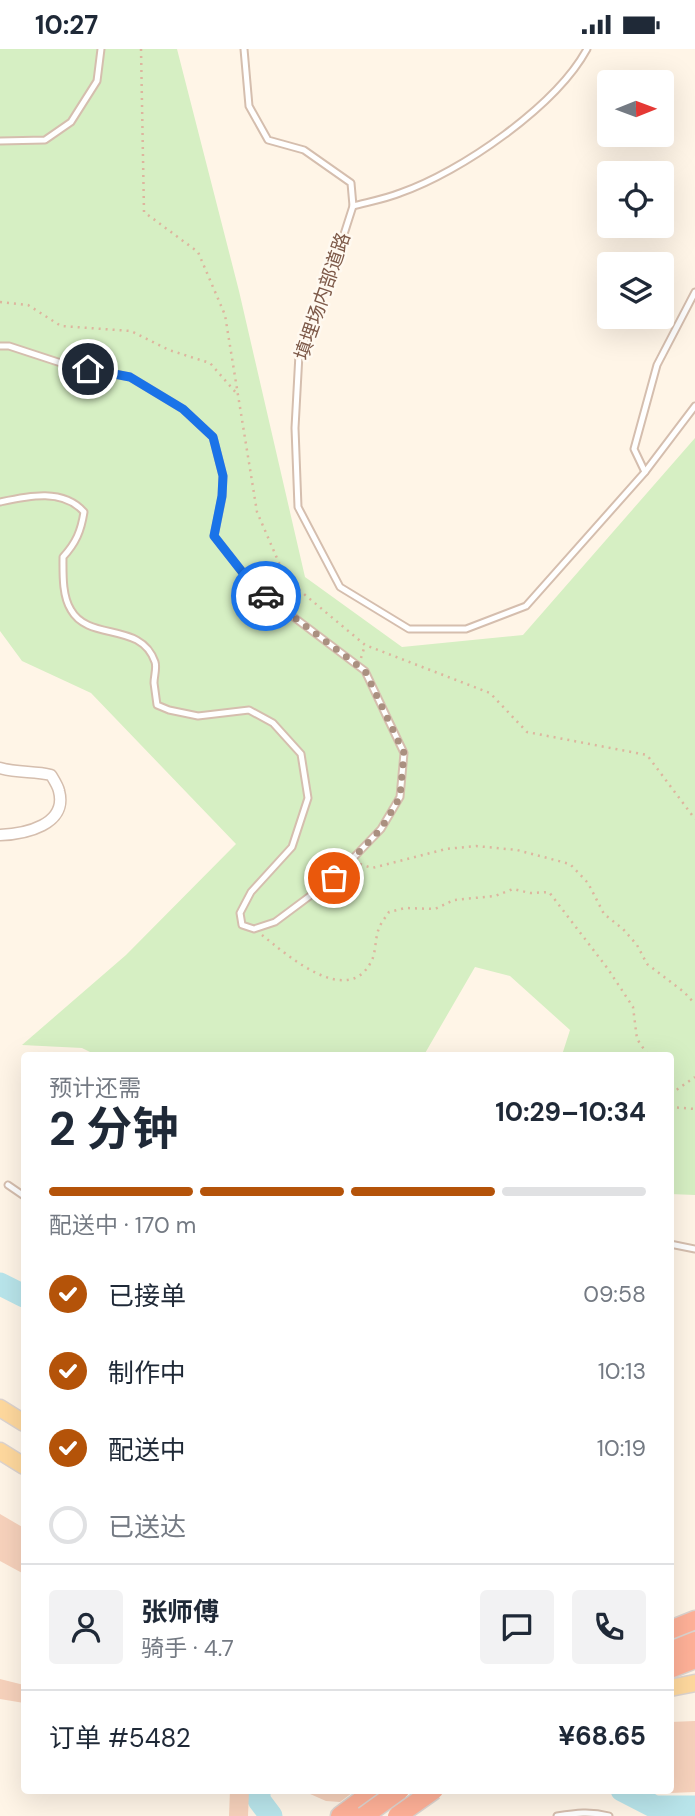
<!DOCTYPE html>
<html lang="zh">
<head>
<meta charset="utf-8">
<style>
  :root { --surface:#fff; --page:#f2f2f3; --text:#1f2937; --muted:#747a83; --line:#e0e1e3; --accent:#b45309 }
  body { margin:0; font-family:"DM Sans","Noto Sans SC",sans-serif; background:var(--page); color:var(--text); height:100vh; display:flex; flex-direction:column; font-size:26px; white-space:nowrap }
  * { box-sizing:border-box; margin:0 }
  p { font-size:23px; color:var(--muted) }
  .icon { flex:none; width:38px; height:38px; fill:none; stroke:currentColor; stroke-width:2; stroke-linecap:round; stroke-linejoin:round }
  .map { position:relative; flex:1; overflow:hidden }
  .sheet { position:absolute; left:21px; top:1003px; width:653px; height:742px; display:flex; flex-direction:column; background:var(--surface); border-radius:7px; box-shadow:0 7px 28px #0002 }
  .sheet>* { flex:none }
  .needle { width:46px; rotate:89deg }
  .fabs { position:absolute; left:597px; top:21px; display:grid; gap:14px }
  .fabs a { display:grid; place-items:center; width:77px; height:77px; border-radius:7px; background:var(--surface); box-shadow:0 7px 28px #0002; font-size:35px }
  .pin { position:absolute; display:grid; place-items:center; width:60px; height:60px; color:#fff; margin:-30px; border:4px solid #fff; border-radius:50%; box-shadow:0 2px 7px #0007 }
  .courier { position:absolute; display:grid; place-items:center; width:70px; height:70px; margin:-35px; border:5px solid #1a73e8; border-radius:50%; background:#fff; color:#222; box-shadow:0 2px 9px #0007 }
  .summary em { font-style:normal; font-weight:700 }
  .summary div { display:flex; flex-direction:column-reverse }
  .summary { display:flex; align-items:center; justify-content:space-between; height:119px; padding:0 28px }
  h1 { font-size:46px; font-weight:700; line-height:52px }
  .bar { display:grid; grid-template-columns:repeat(4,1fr); gap:10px 7px; align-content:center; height:84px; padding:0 28px }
  .bar i { height:9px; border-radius:5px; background:var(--line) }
  .bar .on { background:var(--accent) }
  .bar p { grid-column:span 4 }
  .line { display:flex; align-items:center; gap:18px; padding:0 28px; border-top:2px solid var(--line) }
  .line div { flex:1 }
  .round { display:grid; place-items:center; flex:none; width:74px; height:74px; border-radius:7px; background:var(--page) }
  ol { padding:0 28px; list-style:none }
  li { display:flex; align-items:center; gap:21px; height:77px }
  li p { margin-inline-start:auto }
  li .icon { padding:7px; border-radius:50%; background:var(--accent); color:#fff; stroke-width:4 }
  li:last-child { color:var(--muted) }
  li i { width:38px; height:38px; border:4px solid var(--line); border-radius:50% }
  .status { display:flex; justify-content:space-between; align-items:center; height:49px; padding:0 35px; background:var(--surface); direction:ltr }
  .status svg { height:19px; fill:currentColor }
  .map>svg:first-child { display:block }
</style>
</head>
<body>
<div class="status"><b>10:27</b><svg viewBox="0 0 49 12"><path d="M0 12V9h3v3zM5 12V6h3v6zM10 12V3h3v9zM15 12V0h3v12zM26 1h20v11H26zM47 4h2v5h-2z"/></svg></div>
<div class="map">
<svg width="695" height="1767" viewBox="0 0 695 1767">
  <rect width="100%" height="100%" fill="#fff5e7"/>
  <!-- green -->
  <polygon fill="#d6efc3" points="0,0 177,0 239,242 305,528 402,598 523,586 695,389 695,1146 670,1145 670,1006 562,1006 570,981 510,927 475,918 424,1006 96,1006 82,999 22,996 126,906 236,795 91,644 22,612 0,582"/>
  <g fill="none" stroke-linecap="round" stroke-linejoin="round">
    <!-- river -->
    <g stroke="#b9e5eb" stroke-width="23">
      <polyline points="0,1235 24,1247"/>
      <polyline points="259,1741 259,1751 271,1767"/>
      <polyline points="622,1741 655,1758 695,1758"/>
    </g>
  </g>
  <!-- building -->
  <g fill="#f7d2bc">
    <polygon points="0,1465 24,1479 24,1525 0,1512"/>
    <polygon points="0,1630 24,1636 24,1654 0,1650"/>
    <polygon points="695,1672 695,1743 670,1744 670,1673"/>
    <polygon points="230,1741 249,1741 248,1767 229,1767"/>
    <polygon points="301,1741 356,1741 340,1753 326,1752"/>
  </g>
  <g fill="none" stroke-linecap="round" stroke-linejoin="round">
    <!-- service casing -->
    <g stroke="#d5beae" stroke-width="9">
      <g id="service">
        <polyline points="244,0 249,57 268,91 304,101 351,134 353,157 337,207 299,305 295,379 298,458 340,538 409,580 466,580 526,557 645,423 695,357"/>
        <polyline points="0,92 45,91 71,73 97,32 101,0"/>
        <path d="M353 157C368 153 385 150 400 144 461 123 556 57 587 0"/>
        <path d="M0 297H9L67 316 130 328 183 360 213 388 223 427 222 448 214 487 254 538 365 622 404 704 400 748 381 780 334 829 275 873 254 880 242 876 240 864 251 843 292 798 308 749 301 705 273 674 249 661 198 667 169 661 157 656C156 649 155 641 154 634 154 627 157 619 155 613 141 572 89 593 71 561 62 547 63 524 63 508 76 494 81 482 84 463 63 439 28 447 0 453"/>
        <polyline points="645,423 634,400 657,316 695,243"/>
        <polyline points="8,1136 24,1147"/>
        <polyline points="670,1195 695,1200"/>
        <path d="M557 1767C576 1764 590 1762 609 1767"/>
      </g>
    </g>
    <!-- minor casing -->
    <g stroke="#d5beae" stroke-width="13">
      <path id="minor" d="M0 719C17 724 34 722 51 726 54 731 58 737 59 742 68 776 25 785 0 786"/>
    </g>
    <!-- primary casing -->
    <g stroke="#ddd4cf" stroke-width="19">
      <g id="primary">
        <polyline points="0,1359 24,1374"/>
        <polyline points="0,1402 24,1417"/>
        <polyline points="670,1639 695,1634"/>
      </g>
    </g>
    <!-- motorway casing -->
    <g stroke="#ddd4cf" stroke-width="21">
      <g id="motorway">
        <polyline points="670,1581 695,1571"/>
        <polyline points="670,1602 695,1592"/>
        <polyline points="670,1620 695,1610"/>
        <polyline points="340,1767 375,1741"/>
      </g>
    </g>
    <!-- path -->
    <g stroke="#ddb59e" stroke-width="2.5" stroke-dasharray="2 5" stroke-linecap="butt">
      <polyline points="141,0 144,163 198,203 225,266 257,463 286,530 365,596 490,644 527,683 647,706 695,770"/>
      <polyline points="0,253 28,256 61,277 131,282 169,301 210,314 238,346"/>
      <polyline points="361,609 365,596"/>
      <polyline points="360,815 372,819 446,800 476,797 517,801 570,815 588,834 604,865 623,880 637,896 647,915 684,943 695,955"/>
      <path d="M262 886C287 906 347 959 371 913 376 904 375 891 378 882 380 875 385 869 389 863L405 859 435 860 454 851 495 847 513 840 530 844 549 843 608 920 633 958 637 990 648 1006"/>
      <polyline points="670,1052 672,1044 695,1028"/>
      <polyline points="670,1058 695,1060"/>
    </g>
    <!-- service -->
    <use href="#service" stroke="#fff" stroke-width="5"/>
    <!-- minor -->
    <use href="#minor" stroke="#fff" stroke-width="10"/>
    <!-- primary -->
    <use href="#primary" stroke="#ffd99e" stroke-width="16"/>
    <!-- motorway -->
    <use href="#motorway" stroke="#ffb198" stroke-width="18"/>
    <!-- motorway-bridge casing -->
    <g stroke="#ddd4cf" stroke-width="21" stroke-linecap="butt">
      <g id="motorway-bridge">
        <polyline points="364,1767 400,1741"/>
        <polyline points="397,1767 434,1741"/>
      </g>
    </g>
    <!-- motorway-bridge -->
    <use href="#motorway-bridge" stroke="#ffb198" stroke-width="18"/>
  </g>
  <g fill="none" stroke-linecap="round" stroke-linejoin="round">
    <!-- done -->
    <polyline stroke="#aa9080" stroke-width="7" stroke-dasharray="0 12.6" points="266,547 365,622 404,704 400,748 381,780 334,829"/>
    <!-- route -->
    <polyline stroke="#1a73e8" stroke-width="9" points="88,320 130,328 183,360 213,388 223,427 222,447 214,487 254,538 266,547"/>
  </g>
  <g text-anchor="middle" stroke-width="5" stroke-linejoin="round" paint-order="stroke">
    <!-- street labels -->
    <g font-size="19" fill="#7d5948" stroke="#fff9f0">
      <text transform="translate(322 247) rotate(-71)" y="7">填埋场内部道路</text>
    </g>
  </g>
</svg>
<div class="fabs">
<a><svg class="needle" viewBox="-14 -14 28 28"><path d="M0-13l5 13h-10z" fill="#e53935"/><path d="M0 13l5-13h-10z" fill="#747a83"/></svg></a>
<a><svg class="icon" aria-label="locate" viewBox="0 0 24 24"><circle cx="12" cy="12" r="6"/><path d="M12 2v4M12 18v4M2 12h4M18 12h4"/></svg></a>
<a><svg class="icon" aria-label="layers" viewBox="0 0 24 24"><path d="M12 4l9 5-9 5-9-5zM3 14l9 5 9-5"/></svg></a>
</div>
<div class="pin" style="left:334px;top:829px;background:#ea580c"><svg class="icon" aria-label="bag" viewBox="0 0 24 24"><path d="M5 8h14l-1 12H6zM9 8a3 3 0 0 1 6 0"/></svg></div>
<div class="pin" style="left:88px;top:320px;background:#1f2937"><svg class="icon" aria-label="home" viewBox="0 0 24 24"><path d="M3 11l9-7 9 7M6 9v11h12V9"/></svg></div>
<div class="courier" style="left:266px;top:547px"><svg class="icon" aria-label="car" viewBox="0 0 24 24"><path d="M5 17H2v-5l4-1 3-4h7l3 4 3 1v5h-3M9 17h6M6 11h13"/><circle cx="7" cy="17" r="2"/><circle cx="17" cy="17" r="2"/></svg></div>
<section class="sheet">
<div class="summary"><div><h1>2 分钟</h1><p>预计还需</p></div><em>10:29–10:34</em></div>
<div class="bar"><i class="on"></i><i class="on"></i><i class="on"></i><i></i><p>配送中 · 170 m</p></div>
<ol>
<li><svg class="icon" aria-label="check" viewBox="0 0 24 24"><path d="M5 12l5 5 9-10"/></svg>已接单<p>09:58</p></li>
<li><svg class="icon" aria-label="check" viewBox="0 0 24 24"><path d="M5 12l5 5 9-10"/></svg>制作中<p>10:13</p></li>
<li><svg class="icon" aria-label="check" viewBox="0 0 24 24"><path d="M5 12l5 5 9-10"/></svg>配送中<p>10:19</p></li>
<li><i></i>已送达</li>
</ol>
<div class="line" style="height:126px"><a class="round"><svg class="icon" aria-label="person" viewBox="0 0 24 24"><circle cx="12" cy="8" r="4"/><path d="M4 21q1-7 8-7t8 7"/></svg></a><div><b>张师傅</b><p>骑手 · 4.7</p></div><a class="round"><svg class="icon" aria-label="chat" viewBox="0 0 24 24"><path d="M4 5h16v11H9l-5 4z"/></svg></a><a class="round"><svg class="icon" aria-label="phone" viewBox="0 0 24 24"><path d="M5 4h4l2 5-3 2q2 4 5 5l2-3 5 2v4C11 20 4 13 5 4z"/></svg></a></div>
<div class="line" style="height:91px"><div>订单 #5482</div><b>¥68.65</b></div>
</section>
</div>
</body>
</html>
